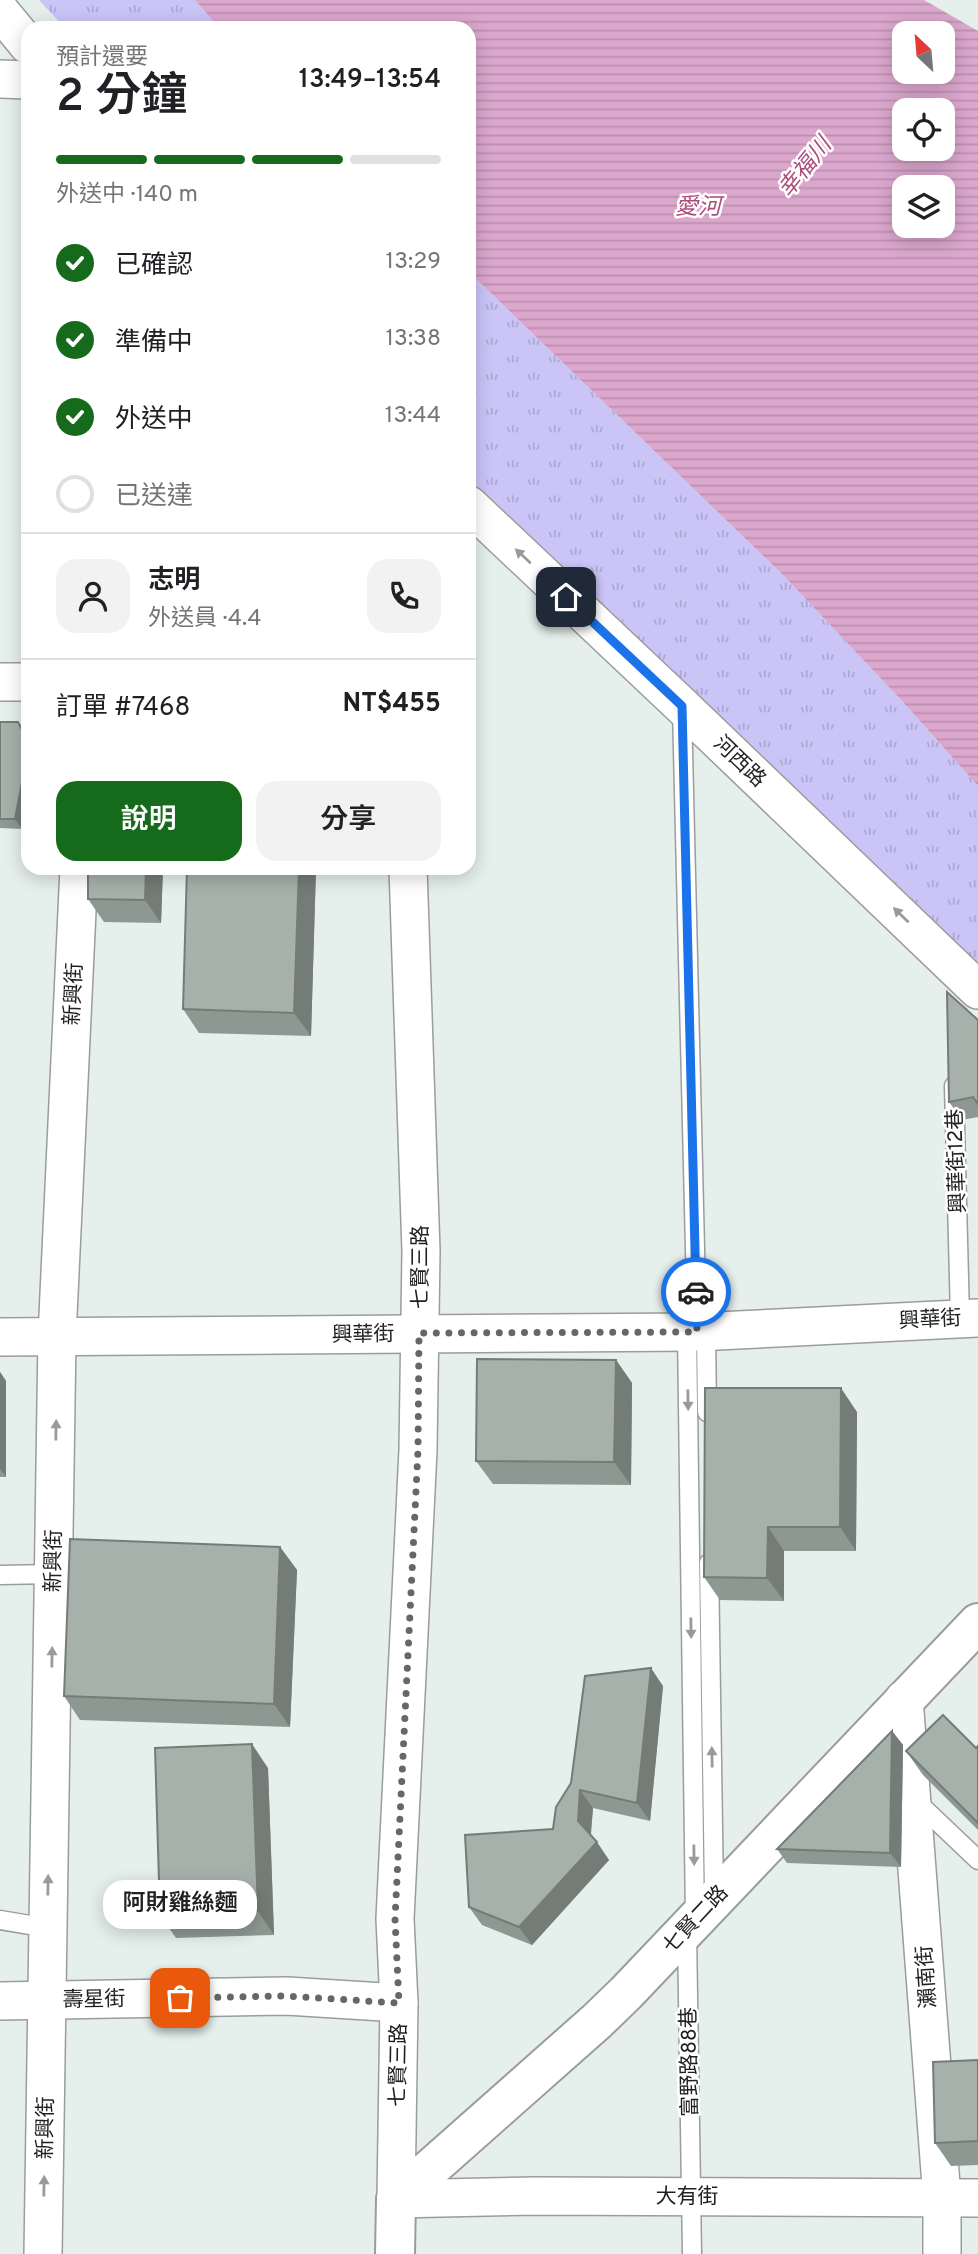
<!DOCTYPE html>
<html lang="zh-TW">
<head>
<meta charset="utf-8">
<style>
  :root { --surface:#fff; --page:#f2f2f2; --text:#202124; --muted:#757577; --line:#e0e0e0; --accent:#156b1b }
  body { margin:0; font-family:Overpass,"Noto Sans TC",sans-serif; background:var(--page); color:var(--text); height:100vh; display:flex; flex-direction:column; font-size:26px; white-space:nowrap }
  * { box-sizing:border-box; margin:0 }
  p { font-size:23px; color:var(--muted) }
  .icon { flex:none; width:38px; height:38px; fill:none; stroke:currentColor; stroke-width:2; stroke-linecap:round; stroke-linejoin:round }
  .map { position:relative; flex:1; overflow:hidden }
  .details { position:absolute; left:21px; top:21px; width:455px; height:854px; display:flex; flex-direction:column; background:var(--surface); border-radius:21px; box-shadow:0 4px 18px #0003 }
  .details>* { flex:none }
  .needle { width:46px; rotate:334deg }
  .buttons { position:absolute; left:892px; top:21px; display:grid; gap:14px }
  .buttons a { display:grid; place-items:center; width:63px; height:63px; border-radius:14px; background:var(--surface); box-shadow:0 4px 18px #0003; font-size:35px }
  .pin { position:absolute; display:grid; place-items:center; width:60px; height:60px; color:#fff; margin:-30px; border-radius:14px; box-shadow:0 4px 10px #0006 }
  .courier { position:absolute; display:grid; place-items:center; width:70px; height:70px; margin:-35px; border:5px solid #1a73e8; border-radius:50%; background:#fff; color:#222; box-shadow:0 2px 9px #0007 }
  .bubble { position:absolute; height:49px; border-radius:21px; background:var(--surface); box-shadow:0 4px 18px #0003; font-size:23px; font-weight:600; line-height:49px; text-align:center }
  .headline em { font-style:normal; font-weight:600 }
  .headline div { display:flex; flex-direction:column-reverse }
  .headline { display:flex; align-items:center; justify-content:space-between; height:119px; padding:0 35px }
  h1 { font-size:46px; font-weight:600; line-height:52px }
  .bar { display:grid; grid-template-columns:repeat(4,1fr); gap:10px 7px; align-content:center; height:84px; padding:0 35px }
  .bar i { height:9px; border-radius:5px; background:var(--line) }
  .bar .current { background:var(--accent) }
  .bar p { grid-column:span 4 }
  .line { display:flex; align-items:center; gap:18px; padding:0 35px; border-top:2px solid var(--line) }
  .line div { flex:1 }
  .round { display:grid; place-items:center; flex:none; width:74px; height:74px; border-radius:21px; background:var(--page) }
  ol { padding:0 35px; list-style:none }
  li { display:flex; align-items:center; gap:21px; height:77px }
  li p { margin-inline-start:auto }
  li .icon { padding:7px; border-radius:50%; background:var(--accent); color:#fff; stroke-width:4 }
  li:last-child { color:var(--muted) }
  li i { width:38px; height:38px; border:4px solid var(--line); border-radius:50% }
  .button { display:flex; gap:14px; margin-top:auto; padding:14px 35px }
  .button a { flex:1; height:80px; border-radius:21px; background:var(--accent); color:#fff; font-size:28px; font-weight:600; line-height:80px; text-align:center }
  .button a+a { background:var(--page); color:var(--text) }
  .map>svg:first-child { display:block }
</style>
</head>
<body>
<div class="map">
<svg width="978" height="2254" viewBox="0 0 978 2254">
  <defs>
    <pattern id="park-tufts" width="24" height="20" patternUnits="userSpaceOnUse" patternTransform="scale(1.75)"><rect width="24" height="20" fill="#cac4f7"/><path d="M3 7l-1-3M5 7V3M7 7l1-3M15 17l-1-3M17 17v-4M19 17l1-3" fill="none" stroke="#ada8d3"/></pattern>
    <pattern id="water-rules" width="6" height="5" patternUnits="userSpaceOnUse" patternTransform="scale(1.75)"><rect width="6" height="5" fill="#dba7cd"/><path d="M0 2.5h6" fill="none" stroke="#bc8fb0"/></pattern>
  </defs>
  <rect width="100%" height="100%" fill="#e5efec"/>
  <!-- park -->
  <g fill="url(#park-tufts)">
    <polygon points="39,0 195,0 219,28 65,28"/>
    <polygon points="469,272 783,575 903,702 978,786 978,976 469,481"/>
  </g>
  <!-- water -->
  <path fill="url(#water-rules)" fill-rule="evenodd" d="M195 0H924L978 31V786L903 702 783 575 469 272V28H219ZM905 33H943V72H905ZM905 110H943V149H905ZM905 187H943V226H905Z"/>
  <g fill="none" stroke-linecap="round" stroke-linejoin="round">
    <!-- service casing -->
    <g stroke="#9c9c9c" stroke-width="21">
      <g id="service">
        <polyline points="682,709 697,1332"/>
        <polyline points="954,1086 960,1317"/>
        <polyline points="687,1332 695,1917"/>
        <polyline points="706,1332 707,1412"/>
        <polyline points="709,1563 714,1895"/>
        <polyline points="0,1575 53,1574"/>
        <polyline points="915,1800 978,1860"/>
        <polyline points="0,1920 48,1928"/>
        <polyline points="687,1932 692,2254"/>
      </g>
    </g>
    <!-- minor casing -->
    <g stroke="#9c9c9c" stroke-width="40">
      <g id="minor">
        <polyline points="0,11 28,45"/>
        <polyline points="0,79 28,80"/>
        <polyline points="469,505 682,706 978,990"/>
        <polyline points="0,682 28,682"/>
        <polyline points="408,868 421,1251 418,1450 395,1919 399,2003 396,2199 535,2196 978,2198"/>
        <polyline points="0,1337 697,1332 978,1318"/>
        <polyline points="904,1699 942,2198 942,2254"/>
        <polyline points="0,2001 287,1996 399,2003"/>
        <polyline points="43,2254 57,1337 79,868"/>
      </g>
    </g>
    <!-- tertiary casing -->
    <g stroke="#9c9c9c" stroke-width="42">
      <polyline id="tertiary" points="395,2254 396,2199 597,2021 626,1993 978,1623"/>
    </g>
    <!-- service -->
    <use href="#service" stroke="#fff" stroke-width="18"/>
    <!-- minor -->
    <use href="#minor" stroke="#fff" stroke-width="37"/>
    <!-- tertiary -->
    <use href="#tertiary" stroke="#fff" stroke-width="38"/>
  </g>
  <!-- wall -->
  <g fill="#8e9892">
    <polygon points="0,722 25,733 28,738 28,799 22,829 0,828"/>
    <polygon points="163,868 161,923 104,922 88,899"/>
    <polygon points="187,868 316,868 311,1036 199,1033 183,1009"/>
    <polygon points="978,1020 978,1117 962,1120 949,1102"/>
    <polygon points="616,1360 632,1383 631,1485 493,1484 476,1461"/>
    <polygon points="0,1372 6,1381 6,1477 0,1477"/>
    <polygon points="857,1412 856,1551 784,1551 784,1601 720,1600 704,1577"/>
    <polygon points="280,1547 297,1570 290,1727 80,1720 64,1696"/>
    <polygon points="663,1686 650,1821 593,1808 591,1835 609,1860 532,1945 482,1925 469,1907 553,1829 571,1783"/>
    <polygon points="892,1731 903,1745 901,1867 787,1863 777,1849"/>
    <polygon points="978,1746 978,1830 923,1775 906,1751 976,1748"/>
    <polygon points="268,1768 274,1935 176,1938 160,1915"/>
    <polygon points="978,2060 978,2165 951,2166 935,2143"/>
  </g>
  <!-- shaded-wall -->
  <g fill="#747c77">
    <polygon points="28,750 28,799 22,829 15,819"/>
    <polygon points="146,868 163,868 161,923 145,900"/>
    <polygon points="299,868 316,868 311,1036 294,1013"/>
    <polygon points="616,1360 632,1383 631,1485 614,1462"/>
    <polygon points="0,1372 6,1381 6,1477 0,1469"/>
    <polygon points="841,1388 857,1412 856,1551 840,1527"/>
    <polygon points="768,1527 784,1551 784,1601 767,1578"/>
    <polygon points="280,1547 297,1570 290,1727 274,1704"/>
    <polygon points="651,1668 663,1686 650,1821 637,1803"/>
    <polygon points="892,1731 903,1745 901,1867 890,1853"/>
    <polygon points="252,1744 268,1768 274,1935 258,1911"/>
    <polygon points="580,1790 593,1808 590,1839 578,1821"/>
    <polygon points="597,1842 609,1860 532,1945 519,1927"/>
  </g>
  <!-- building -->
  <g fill="#a5b1aa" stroke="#747c77" stroke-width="2">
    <polygon points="0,722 18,722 28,741 28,750 15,819 0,819"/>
    <polygon points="88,868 146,868 145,900 88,899"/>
    <polygon points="187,868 299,868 294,1013 183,1009"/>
    <polygon points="947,992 978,1020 978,1104 973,1097 949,1102"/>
    <polygon points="477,1359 616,1360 614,1462 476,1461"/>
    <polygon points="705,1388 841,1388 840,1527 768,1527 767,1578 704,1577"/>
    <polygon points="70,1539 280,1547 274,1704 64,1696"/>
    <polygon points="651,1668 637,1803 580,1790 578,1821 597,1842 519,1927 469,1907 465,1835 553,1829 556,1807 571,1783 585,1676"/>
    <polygon points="943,1715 976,1748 978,1746 978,1823 906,1751"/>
    <polygon points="892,1731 890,1853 777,1849"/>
    <polygon points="252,1744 258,1911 160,1915 155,1748"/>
    <polygon points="978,2060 978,2141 935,2143 933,2062"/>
  </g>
  <!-- one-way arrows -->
  <defs><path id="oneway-solid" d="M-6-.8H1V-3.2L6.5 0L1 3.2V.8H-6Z" transform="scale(1.75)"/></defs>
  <g fill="#9a9a9a">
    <use href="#oneway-solid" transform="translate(523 556) rotate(-137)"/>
    <use href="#oneway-solid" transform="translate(901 915) rotate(-136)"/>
    <use href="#oneway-solid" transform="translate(688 1400) rotate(89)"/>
    <use href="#oneway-solid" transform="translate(56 1430) rotate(-89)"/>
    <use href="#oneway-solid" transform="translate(691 1628) rotate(89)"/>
    <use href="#oneway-solid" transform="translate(52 1657) rotate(-89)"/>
    <use href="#oneway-solid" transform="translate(712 1757) rotate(-91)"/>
    <use href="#oneway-solid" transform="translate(694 1855) rotate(89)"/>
    <use href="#oneway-solid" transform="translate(48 1885) rotate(-89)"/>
    <use href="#oneway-solid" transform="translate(44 2186) rotate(-89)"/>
  </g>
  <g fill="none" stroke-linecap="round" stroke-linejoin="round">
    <!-- done -->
    <polyline stroke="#646867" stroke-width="7" stroke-dasharray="0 12.6" points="180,1998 286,1996 399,2003 395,1919 418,1450 419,1333 697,1332 696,1292"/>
    <!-- route -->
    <polyline stroke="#1a73e8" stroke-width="9" points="566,597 682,706 696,1292"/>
  </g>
  <g text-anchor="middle" stroke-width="5" stroke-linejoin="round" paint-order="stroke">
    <!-- street labels -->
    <g font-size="21" fill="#1f1f1f" stroke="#fff">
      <text transform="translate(740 761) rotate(44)" y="7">河西路</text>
      <text transform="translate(73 994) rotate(-87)" y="7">新興街</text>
      <text transform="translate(956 1161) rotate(-92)" y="7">興華街12巷</text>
      <text transform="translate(420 1267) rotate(-90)" y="7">七賢三路</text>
      <text transform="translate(930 1319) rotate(-3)" y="7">興華街</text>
      <text transform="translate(363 1334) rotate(-1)" y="7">興華街</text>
      <text transform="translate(53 1561) rotate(-89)" y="7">新興街</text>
      <text transform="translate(695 1919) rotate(-47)" y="7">七賢二路</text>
      <text transform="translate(926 1977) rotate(-94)" y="7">瀨南街</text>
      <text transform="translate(94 1999) rotate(-1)" y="7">壽星街</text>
      <text transform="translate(689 2062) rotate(-91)" y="7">富野路88巷</text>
      <text transform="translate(398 2065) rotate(-89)" y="7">七賢三路</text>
      <text transform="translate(45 2128) rotate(-89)" y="7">新興街</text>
      <text x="687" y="2203">大有街</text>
    </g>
    <!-- water labels -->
    <g font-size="23" font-style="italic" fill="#ab4e79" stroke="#fff">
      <text transform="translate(804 167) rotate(-51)" y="8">幸福川</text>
      <text x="698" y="214">愛河</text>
    </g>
  </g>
</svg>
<div class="buttons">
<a><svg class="needle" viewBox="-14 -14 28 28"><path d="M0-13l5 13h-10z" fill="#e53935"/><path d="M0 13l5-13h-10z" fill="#757577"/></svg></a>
<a><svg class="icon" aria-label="locate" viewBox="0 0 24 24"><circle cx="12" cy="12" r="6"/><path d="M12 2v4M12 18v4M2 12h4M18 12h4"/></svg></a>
<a><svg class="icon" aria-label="layers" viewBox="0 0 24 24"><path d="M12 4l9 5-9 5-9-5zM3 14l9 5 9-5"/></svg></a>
</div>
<div class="pin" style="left:180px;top:1998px;background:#ea580c"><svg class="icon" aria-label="bag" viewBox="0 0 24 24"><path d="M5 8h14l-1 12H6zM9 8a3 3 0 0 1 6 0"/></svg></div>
<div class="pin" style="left:566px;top:597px;background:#1f2937"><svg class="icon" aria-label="home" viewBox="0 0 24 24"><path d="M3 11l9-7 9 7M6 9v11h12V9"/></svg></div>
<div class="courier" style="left:696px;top:1292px"><svg class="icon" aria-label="car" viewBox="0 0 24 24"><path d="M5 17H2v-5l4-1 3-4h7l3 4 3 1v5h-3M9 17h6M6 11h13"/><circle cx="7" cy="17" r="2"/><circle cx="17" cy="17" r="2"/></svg></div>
<div class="bubble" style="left:103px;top:1880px;width:154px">阿財雞絲麵</div>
<section class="details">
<div class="headline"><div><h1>2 分鐘</h1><p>預計還要</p></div><em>13:49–13:54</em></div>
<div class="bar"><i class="current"></i><i class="current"></i><i class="current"></i><i></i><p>外送中 · 140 m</p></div>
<ol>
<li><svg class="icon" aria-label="check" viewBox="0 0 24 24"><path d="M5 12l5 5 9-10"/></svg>已確認<p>13:29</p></li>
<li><svg class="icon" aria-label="check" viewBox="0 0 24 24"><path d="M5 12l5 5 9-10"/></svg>準備中<p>13:38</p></li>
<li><svg class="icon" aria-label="check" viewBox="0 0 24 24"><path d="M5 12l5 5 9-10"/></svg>外送中<p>13:44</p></li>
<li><i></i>已送達</li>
</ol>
<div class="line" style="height:126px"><a class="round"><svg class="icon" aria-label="person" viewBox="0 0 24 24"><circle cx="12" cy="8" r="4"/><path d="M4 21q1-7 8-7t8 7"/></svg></a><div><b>志明</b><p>外送員 · 4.4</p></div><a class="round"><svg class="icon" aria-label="phone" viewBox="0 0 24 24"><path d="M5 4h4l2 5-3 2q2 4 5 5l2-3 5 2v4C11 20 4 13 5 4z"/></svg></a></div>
<div class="line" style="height:91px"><div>訂單 #7468</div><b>NT$455</b></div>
<div class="button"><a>說明</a><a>分享</a></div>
</section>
</div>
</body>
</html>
